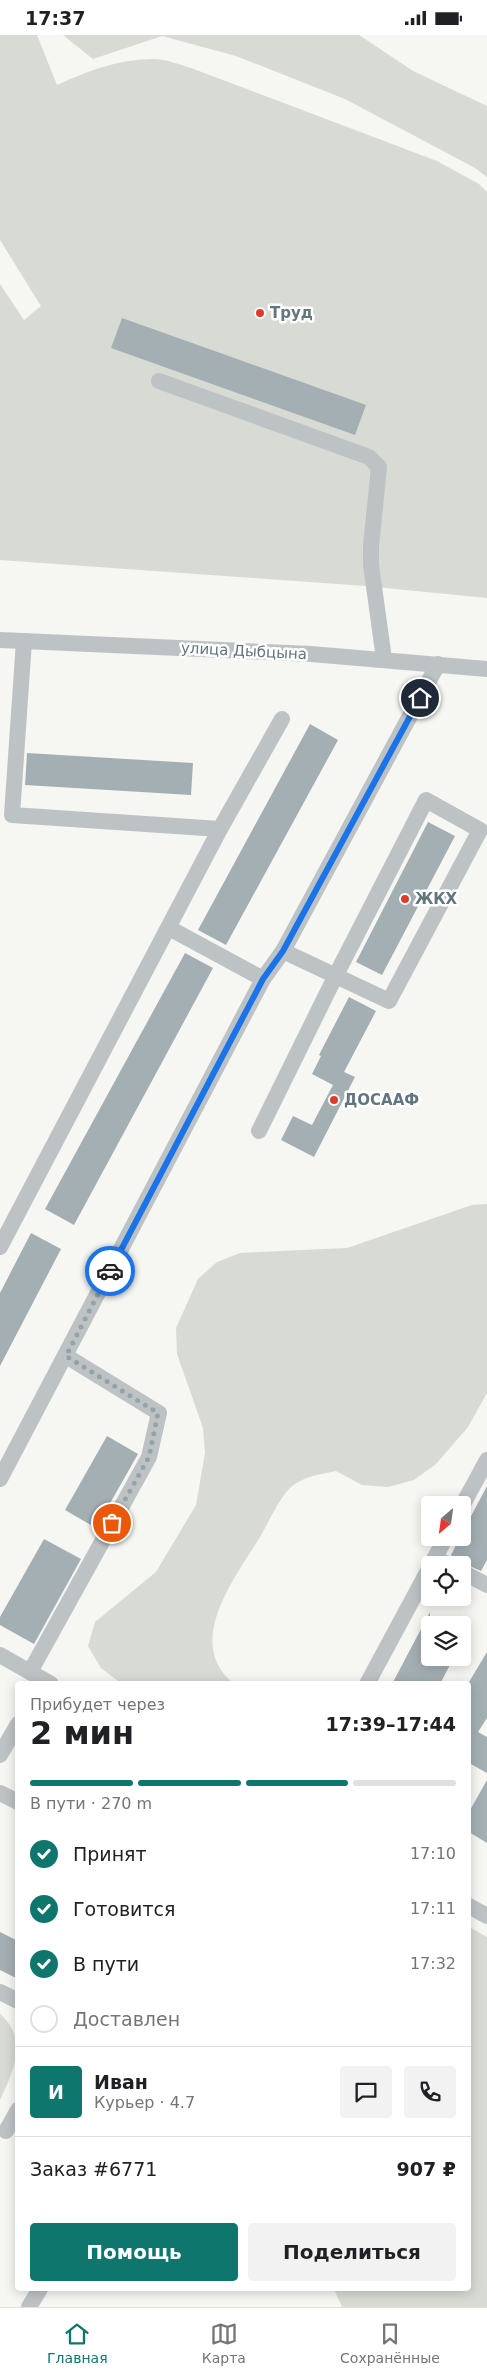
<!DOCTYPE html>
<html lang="ru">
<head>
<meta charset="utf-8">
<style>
  :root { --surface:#fff; --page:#f2f2f2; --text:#202124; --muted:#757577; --line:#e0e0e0; --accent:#0f766e }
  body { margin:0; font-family:"DejaVu Sans",sans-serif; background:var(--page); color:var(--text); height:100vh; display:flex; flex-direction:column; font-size:19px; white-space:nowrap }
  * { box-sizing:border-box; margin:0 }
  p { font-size:16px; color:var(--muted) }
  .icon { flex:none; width:28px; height:28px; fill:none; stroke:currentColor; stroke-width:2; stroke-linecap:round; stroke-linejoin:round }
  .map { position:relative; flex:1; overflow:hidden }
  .side { position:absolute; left:15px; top:1646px; width:456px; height:610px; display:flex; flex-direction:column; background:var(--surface); border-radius:5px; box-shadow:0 2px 12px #0003 }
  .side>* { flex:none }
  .needle { width:32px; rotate:209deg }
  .controls { position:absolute; left:421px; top:1461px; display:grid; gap:10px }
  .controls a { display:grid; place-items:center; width:50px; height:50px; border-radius:5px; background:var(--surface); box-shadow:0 2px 12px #0003; font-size:25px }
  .pin { position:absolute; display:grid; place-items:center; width:42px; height:42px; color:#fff; margin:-21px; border:2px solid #fff; border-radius:50%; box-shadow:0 1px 5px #0007 }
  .courier { position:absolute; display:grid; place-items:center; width:50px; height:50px; margin:-25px; border:4px solid #1a73e8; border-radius:50%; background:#fff; color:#222; box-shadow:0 1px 6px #0007 }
  .overview em { font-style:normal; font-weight:800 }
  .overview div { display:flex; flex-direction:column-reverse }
  .overview { display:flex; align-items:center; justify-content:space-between; height:85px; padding:0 15px }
  h1 { font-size:32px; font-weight:800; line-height:38px }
  .bar { display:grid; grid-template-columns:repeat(4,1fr); gap:8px 5px; align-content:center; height:60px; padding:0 15px }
  .bar i { height:6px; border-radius:4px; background:var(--line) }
  .bar .on { background:var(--accent) }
  .bar p { grid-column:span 4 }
  .line { display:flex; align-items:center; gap:12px; padding:0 15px; border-top:1px solid var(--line) }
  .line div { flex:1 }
  .round { display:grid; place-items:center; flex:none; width:52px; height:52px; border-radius:5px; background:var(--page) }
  ol { padding:0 15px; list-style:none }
  li { display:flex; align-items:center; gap:15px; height:55px }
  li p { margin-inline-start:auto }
  li .icon { padding:5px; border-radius:50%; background:var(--accent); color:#fff; stroke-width:4 }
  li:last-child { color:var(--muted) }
  li i { width:28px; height:28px; border:2px solid var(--line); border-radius:50% }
  .button { display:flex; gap:10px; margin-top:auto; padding:10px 15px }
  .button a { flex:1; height:58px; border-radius:5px; background:var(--accent); color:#fff; font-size:20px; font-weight:800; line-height:58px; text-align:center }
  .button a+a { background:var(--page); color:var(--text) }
  .status { display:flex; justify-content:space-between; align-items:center; height:35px; padding:0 25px; background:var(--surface); direction:ltr }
  .status svg { height:14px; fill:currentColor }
  .tab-bar { display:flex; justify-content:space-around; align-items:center; height:70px; border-top:1px solid var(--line); background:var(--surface); font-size:14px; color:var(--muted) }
  .tab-bar a { display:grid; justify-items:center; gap:2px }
  .tab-bar .on { color:var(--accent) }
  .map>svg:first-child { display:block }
</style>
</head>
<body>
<div class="status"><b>17:37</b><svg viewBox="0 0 49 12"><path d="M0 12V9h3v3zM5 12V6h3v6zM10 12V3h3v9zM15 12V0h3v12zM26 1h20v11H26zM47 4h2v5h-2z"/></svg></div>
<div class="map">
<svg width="487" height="2272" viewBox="0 0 487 2272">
  <rect width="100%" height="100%" fill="#f6f6f3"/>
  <!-- green -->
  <g fill="#d7dbd3">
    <path d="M0 0H37L57 50C88 36 119 24 154 24 166 24 180 30 191 33L437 126 479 149 487 157V563L365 551 0 525V249L24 285 41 271 0 205Z"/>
    <polygon points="63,0 359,0 413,36 487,71 487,142 475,133 345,64 236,21 162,1 93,24"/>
    <path d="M487 1169V1358L468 1392 436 1429 414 1445 388 1452 362 1450 336 1436C321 1439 301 1442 290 1453 280 1462 267 1490 260 1502 235 1543 183 1608 234 1649H122L101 1633 88 1611 95 1587 156 1537 196 1470 205 1418 203 1393 177 1319 176 1293 198 1244 217 1227 240 1218 347 1213 472 1170Z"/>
    <polygon points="469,1892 487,1902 487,2272 342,2272 334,2254 469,2254"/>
    <path d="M0 1979C29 2004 13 2037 0 2065Z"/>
  </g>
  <!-- building -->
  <g fill="#a4afb3">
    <polygon points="122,283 366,370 355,400 111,313"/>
    <polygon points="310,689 338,705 226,910 198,895"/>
    <polygon points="27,718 193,728 191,760 25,750"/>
    <polygon points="428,787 455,801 382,940 356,927"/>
    <polygon points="185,918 213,933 74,1190 45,1174"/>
    <polygon points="349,962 376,976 344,1037 355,1042 314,1122 281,1105 293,1081 312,1090 333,1050 312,1039 321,1021 319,1020"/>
    <polygon points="31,1198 61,1214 0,1331 0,1258"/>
    <polygon points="107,1401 138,1419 96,1493 65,1475"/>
    <polygon points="487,1451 487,1525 481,1536 458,1526 451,1520 460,1502 462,1502 462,1498"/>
    <polygon points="44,1504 81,1524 34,1609 0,1590 0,1582"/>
    <polygon points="430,1577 430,1622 454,1622 440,1649 392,1649"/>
    <polygon points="487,1617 487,1683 478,1697 487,1702 487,1738 469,1728 469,1647"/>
    <polygon points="487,1745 487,1808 469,1797 469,1777"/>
    <polygon points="0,1897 18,1906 18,1944 0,1935"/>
  </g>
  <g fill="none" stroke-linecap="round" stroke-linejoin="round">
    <!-- minor -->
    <g stroke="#bdc3c5" stroke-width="16">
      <polyline points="159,346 369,422 379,432 371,511 371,530 384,624"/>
      <polyline points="0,605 311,619 487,634"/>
      <polyline points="220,794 282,684"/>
      <polyline points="169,893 263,944"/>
      <polyline points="259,1096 336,940 426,765 480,795 389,966 283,916"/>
      <polyline points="0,1212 220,794 12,780 24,606"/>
      <polyline points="0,1444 263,944 283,916 438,629"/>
      <polyline points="462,1471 487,1425"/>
      <polyline points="435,1523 449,1530"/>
      <polyline points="431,1530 446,1502"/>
      <polyline points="462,1537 487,1550"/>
      <polyline points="0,1620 51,1649"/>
      <polyline points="30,1637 149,1422 159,1378 66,1321"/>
      <polyline points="367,1649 430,1532"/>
      <polyline points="0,1720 18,1689"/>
      <polyline points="0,1758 18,1767"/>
      <polyline points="469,1871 487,1881"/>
      <polyline points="0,1957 18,1966"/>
      <polyline points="6,2096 18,2075"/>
      <polyline points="29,2272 40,2254"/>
    </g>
  </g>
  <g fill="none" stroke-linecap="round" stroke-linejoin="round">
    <!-- done -->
    <polyline stroke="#96a3a6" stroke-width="5" stroke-dasharray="0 9" points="110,1236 66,1321 158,1378 149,1422 112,1488"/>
    <!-- route -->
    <polyline stroke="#1a73e8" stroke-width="6" points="110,1236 263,944 283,916 420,663"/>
  </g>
  <!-- markers -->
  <g fill="#dd3c2d" stroke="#fff" stroke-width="2">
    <circle cx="260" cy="278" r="5"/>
    <circle cx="405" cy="864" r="5"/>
    <circle cx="334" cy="1065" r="5"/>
  </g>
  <g text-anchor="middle" stroke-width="5" stroke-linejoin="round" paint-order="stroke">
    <!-- poi labels -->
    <g font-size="15" font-weight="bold" fill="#62767d" stroke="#fff" text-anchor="start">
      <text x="270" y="283">Труд</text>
      <text x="415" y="869">ЖКХ</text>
      <text x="344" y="1070">ДОСААФ</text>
    </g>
    <!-- street labels -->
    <g font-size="15" fill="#62767d" stroke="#fff">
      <text transform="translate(244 616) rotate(3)" y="5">улица Дыбцына</text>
    </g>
  </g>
</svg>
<div class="controls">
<a><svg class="needle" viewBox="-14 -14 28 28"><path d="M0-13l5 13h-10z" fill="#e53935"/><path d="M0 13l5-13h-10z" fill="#757577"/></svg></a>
<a><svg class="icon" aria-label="locate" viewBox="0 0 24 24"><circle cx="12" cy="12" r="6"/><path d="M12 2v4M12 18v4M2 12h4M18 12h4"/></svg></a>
<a><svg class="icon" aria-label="layers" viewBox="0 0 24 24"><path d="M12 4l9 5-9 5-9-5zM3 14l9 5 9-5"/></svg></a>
</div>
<div class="pin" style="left:112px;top:1488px;background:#ea580c"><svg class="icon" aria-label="bag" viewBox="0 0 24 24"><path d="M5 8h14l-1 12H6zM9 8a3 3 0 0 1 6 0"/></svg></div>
<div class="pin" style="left:420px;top:663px;background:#1f2937"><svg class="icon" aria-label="home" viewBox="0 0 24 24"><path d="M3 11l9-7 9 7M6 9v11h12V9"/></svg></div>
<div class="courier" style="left:110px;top:1236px"><svg class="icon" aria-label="car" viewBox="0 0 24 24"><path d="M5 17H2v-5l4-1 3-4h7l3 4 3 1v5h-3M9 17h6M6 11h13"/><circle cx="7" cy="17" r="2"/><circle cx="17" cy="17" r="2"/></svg></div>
<section class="side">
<div class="overview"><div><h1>2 мин</h1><p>Прибудет через</p></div><em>17:39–17:44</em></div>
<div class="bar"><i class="on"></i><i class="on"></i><i class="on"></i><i></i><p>В пути · 270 m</p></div>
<ol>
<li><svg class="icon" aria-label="check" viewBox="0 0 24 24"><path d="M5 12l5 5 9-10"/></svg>Принят<p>17:10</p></li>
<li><svg class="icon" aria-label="check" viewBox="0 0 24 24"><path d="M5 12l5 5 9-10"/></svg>Готовится<p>17:11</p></li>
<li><svg class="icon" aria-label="check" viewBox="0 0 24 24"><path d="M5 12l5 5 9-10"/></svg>В пути<p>17:32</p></li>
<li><i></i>Доставлен</li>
</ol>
<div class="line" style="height:90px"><b class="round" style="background:var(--accent);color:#fff">И</b><div><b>Иван</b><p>Курьер · 4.7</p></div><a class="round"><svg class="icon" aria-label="chat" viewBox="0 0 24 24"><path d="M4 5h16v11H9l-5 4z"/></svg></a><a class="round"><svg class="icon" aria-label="phone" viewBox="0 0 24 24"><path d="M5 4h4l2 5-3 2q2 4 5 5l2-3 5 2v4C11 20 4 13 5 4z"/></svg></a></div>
<div class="line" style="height:65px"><div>Заказ #6771</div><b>907 ₽</b></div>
<div class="button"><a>Помощь</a><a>Поделиться</a></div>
</section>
</div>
<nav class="tab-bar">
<a class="on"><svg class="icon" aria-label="home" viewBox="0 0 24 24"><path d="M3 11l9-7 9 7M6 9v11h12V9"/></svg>Главная</a>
<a><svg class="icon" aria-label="map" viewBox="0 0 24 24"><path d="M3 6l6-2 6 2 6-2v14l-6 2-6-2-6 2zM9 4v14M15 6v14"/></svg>Карта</a>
<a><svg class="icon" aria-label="saved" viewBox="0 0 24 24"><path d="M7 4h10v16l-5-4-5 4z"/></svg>Сохранённые</a>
</nav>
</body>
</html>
